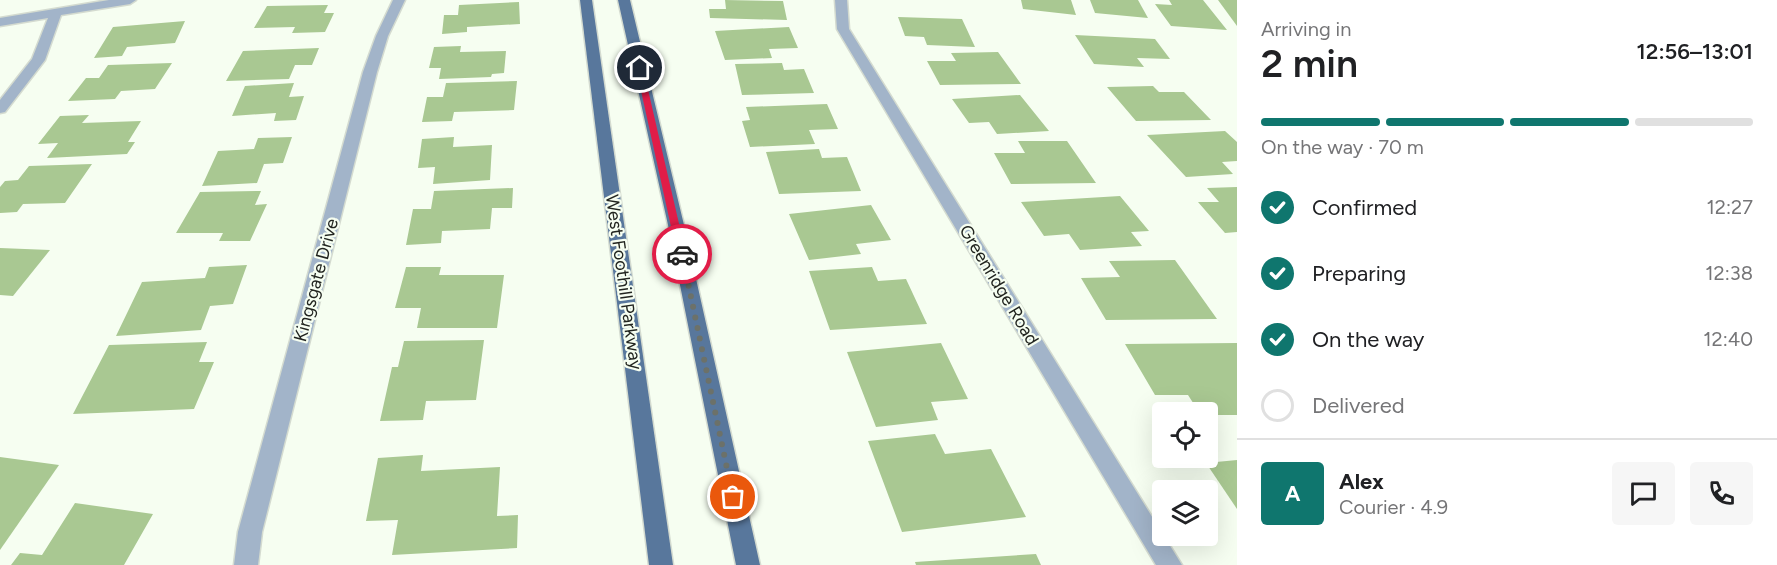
<!DOCTYPE html>
<html lang="en">
<head>
<meta charset="utf-8">
<style>
  :root { --surface:#fff; --page:#f6f6f6; --text:#202124; --muted:#757577; --line:#e0e0e0; --accent:#0f766e }
  body { margin:0; font-family:Figtree,sans-serif; background:var(--page); color:var(--text); height:100vh; display:flex; flex-direction:column; font-size:22px; white-space:nowrap }
  * { box-sizing:border-box; margin:0 }
  p { font-size:20px; color:var(--muted) }
  .icon { flex:none; width:33px; height:33px; fill:none; stroke:currentColor; stroke-width:2; stroke-linecap:round; stroke-linejoin:round }
  .map { position:relative; flex:1; overflow:hidden }
  .panel { display:flex; flex-direction:column; background:var(--surface); width:540px }
  .panel>* { flex:none }
  .tools { position:absolute; left:1152px; top:402px; display:grid; gap:12px }
  .tools a { display:grid; place-items:center; width:66px; height:66px; border-radius:6px; background:var(--surface); box-shadow:0 6px 24px #0002; font-size:30px }
  .pin { position:absolute; display:grid; place-items:center; width:51px; height:51px; color:#fff; margin:-26px; border:3px solid #fff; border-radius:50%; box-shadow:0 2px 6px #0007 }
  .courier { position:absolute; display:grid; place-items:center; width:60px; height:60px; margin:-30px; border:4px solid #e11d48; border-radius:50%; background:#fff; color:#222; box-shadow:0 2px 8px #0007 }
  .summary em { font-style:normal; font-weight:600 }
  .summary div { display:flex; flex-direction:column-reverse }
  .summary { display:flex; align-items:center; justify-content:space-between; height:102px; padding:0 24px }
  h1 { font-size:39px; font-weight:600; line-height:45px }
  .bar { display:grid; grid-template-columns:repeat(4,1fr); gap:9px 6px; align-content:center; height:72px; padding:0 24px }
  .bar i { height:8px; border-radius:4px; background:var(--line) }
  .bar .selected { background:var(--accent) }
  .bar p { grid-column:span 4 }
  .line { display:flex; align-items:center; gap:15px; padding:0 24px; border-top:2px solid var(--line) }
  .line div { flex:1 }
  .round { display:grid; place-items:center; flex:none; width:63px; height:63px; border-radius:6px; background:var(--page) }
  ol { padding:0 24px; list-style:none }
  li { display:flex; align-items:center; gap:18px; height:66px }
  li p { margin-inline-start:auto }
  li .icon { padding:6px; border-radius:50%; background:var(--accent); color:#fff; stroke-width:4 }
  li:last-child { color:var(--muted) }
  li i { width:33px; height:33px; border:3px solid var(--line); border-radius:50% }
  main { display:flex; flex:1; min-height:0 }
  .map>svg:first-child { display:block }
</style>
</head>
<body>
<main>
<div class="map">
<svg width="1237" height="565" viewBox="0 0 1237 565">
  <rect width="100%" height="100%" fill="#f6fef1"/>
  <!-- building -->
  <g fill="#a9c892">
    <polygon points="725,0 783,1 787,20 710,18 709,9 726,9"/>
    <polygon points="1021,0 1071,0 1076,15 1023,9"/>
    <polygon points="1090,0 1138,0 1148,18 1095,13"/>
    <polygon points="1169,0 1203,0 1227,30 1171,26 1155,4 1172,5"/>
    <polygon points="1218,0 1237,0 1237,26"/>
    <polygon points="519,2 520,24 467,27 467,32 442,34 444,15 458,15 459,5"/>
    <polygon points="328,5 324,13 334,13 325,32 292,33 295,27 254,28 267,6"/>
    <polygon points="898,17 962,19 975,47 927,45 924,37 905,36"/>
    <polygon points="185,21 175,43 127,47 122,56 94,58 113,27"/>
    <polygon points="789,27 798,48 769,49 772,58 725,60 715,31"/>
    <polygon points="1075,35 1155,39 1170,59 1137,58 1144,67 1094,64"/>
    <polygon points="461,46 460,52 506,51 504,73 492,74 491,77 439,79 441,68 429,68 434,47"/>
    <polygon points="319,48 312,65 295,65 289,79 226,81 243,51"/>
    <polygon points="998,52 1021,84 940,85 927,61 956,61 951,53"/>
    <polygon points="172,63 155,89 121,91 115,99 68,101 86,78 99,78 108,65"/>
    <polygon points="782,63 784,70 804,69 814,93 742,95 735,64"/>
    <polygon points="517,81 514,110 454,112 452,121 422,122 427,97 443,97 446,83"/>
    <polygon points="294,83 289,97 304,96 296,120 274,121 276,113 232,116 245,86"/>
    <polygon points="1153,86 1159,92 1184,92 1211,120 1136,121 1107,87"/>
    <polygon points="1020,95 1049,131 997,134 989,122 969,123 952,99"/>
    <polygon points="827,104 838,129 809,130 815,144 750,147 742,121 750,120 746,107"/>
    <polygon points="89,115 82,123 141,121 128,142 135,142 127,154 47,158 58,143 38,144 60,116"/>
    <polygon points="1225,131 1237,142 1237,161 1222,162 1233,174 1186,177 1147,135"/>
    <polygon points="292,137 283,163 264,164 257,183 202,186 218,151 254,149 258,138"/>
    <polygon points="454,137 453,147 492,145 490,180 433,184 435,167 418,168 422,139"/>
    <polygon points="1018,141 1067,141 1096,183 1011,184 994,153 1025,153"/>
    <polygon points="819,149 822,158 847,157 861,191 779,194 766,152"/>
    <polygon points="92,164 65,203 23,204 17,212 0,213 0,187 5,181 18,180 29,166"/>
    <polygon points="1237,187 1237,232 1225,233 1198,202 1219,202 1207,188"/>
    <polygon points="513,188 512,208 492,208 490,229 442,231 441,243 406,245 413,209 431,209 434,191"/>
    <polygon points="261,191 255,205 267,204 250,241 219,241 223,233 176,233 200,192"/>
    <polygon points="1120,196 1149,231 1131,232 1142,246 1080,250 1069,234 1044,236 1021,202"/>
    <polygon points="871,205 891,240 856,244 861,254 809,260 789,214"/>
    <polygon points="0,248 50,250 13,296 0,295"/>
    <polygon points="1175,260 1217,319 1106,320 1081,278 1120,277 1109,261"/>
    <polygon points="247,265 233,304 210,306 201,330 116,336 142,282 205,278 209,267"/>
    <polygon points="406,267 441,267 439,275 504,275 497,328 417,328 421,308 395,308"/>
    <polygon points="872,267 878,281 906,279 927,324 830,330 809,271"/>
    <polygon points="484,340 476,400 426,401 423,420 380,421 392,367 398,367 404,341"/>
    <polygon points="207,342 199,362 214,362 194,409 73,414 109,345"/>
    <polygon points="941,343 968,399 931,402 938,420 876,427 847,352"/>
    <polygon points="1237,343 1237,415 1208,415 1208,412 1199,412 1188,395 1155,395 1125,344"/>
    <polygon points="935,434 945,454 991,449 1026,517 902,532 868,441"/>
    <polygon points="423,455 421,471 500,467 497,516 518,515 517,548 392,555 398,520 366,521 378,458"/>
    <polygon points="0,457 59,465 0,550"/>
    <polygon points="1237,460 1237,509 1206,463"/>
    <polygon points="75,503 153,514 124,565 11,565 20,553 42,555"/>
    <polygon points="1036,554 1041,565 916,565 915,562"/>
  </g>
  <g fill="none" stroke-linecap="round" stroke-linejoin="round">
    <!-- street casing -->
    <g stroke="#d4dbd0" stroke-width="3">
      <g id="street">
        <polygon points="109,0 136,0 130,4 61,15 45,60 5,112 0,113 0,100 32,59 48,18 0,26 0,18"/>
        <polygon points="393,0 405,0 388,36 377,72 262,532 258,565 234,565 238,532 363,72 376,36"/>
        <polygon points="835,0 847,0 849,29 1182,565 1156,565 837,29"/>
      </g>
    </g>
    <!-- primary casing -->
    <g stroke="#d4dbd0" stroke-width="3">
      <g id="primary">
        <polygon points="580,0 592,0 673,565 649,565"/>
        <polygon points="618,0 630,0 684,225 760,565 736,565 668,225"/>
      </g>
    </g>
    <!-- street -->
    <use href="#street" fill="#a2b4c9" fill-rule="evenodd"/>
    <!-- primary -->
    <use href="#primary" fill="#58779c" fill-rule="evenodd"/>
  </g>
  <!-- route -->
  <polygon fill="#e11d48" points="640,65 643,68 686,254 682,258 677,254 636,68"/>
  <g fill="none" stroke-linecap="round" stroke-linejoin="round">
    <!-- done -->
    <polyline stroke="#6c7169" stroke-width="6" stroke-dasharray="0 10.8" points="682,254 733,497"/>
  </g>
  <g text-anchor="middle" stroke-width="4.5" stroke-linejoin="round" paint-order="stroke">
    <!-- street labels -->
    <g font-size="18" fill="#222520" stroke="#f6fef1">
      <text transform="translate(316 280) rotate(-75)" y="6">Kingsgate Drive</text>
      <text transform="translate(624 282) rotate(82)" y="6">West Foothill Parkway</text>
      <text transform="translate(999 285) rotate(59)" y="6">Greenridge Road</text>
    </g>
  </g>
</svg>
<div class="tools">
<a><svg class="icon" aria-label="locate" viewBox="0 0 24 24"><circle cx="12" cy="12" r="6"/><path d="M12 2v4M12 18v4M2 12h4M18 12h4"/></svg></a>
<a><svg class="icon" aria-label="layers" viewBox="0 0 24 24"><path d="M12 4l9 5-9 5-9-5zM3 14l9 5 9-5"/></svg></a>
</div>
<div class="pin" style="left:733px;top:497px;background:#ea580c"><svg class="icon" aria-label="bag" viewBox="0 0 24 24"><path d="M5 8h14l-1 12H6zM9 8a3 3 0 0 1 6 0"/></svg></div>
<div class="pin" style="left:640px;top:68px;background:#1f2937"><svg class="icon" aria-label="home" viewBox="0 0 24 24"><path d="M3 11l9-7 9 7M6 9v11h12V9"/></svg></div>
<div class="courier" style="left:682px;top:254px"><svg class="icon" aria-label="car" viewBox="0 0 24 24"><path d="M5 17H2v-5l4-1 3-4h7l3 4 3 1v5h-3M9 17h6M6 11h13"/><circle cx="7" cy="17" r="2"/><circle cx="17" cy="17" r="2"/></svg></div>
</div>
<section class="panel">
<div class="summary"><div><h1>2 min</h1><p>Arriving in</p></div><em>12:56–13:01</em></div>
<div class="bar"><i class="selected"></i><i class="selected"></i><i class="selected"></i><i></i><p>On the way · 70 m</p></div>
<ol>
<li><svg class="icon" aria-label="check" viewBox="0 0 24 24"><path d="M5 12l5 5 9-10"/></svg>Confirmed<p>12:27</p></li>
<li><svg class="icon" aria-label="check" viewBox="0 0 24 24"><path d="M5 12l5 5 9-10"/></svg>Preparing<p>12:38</p></li>
<li><svg class="icon" aria-label="check" viewBox="0 0 24 24"><path d="M5 12l5 5 9-10"/></svg>On the way<p>12:40</p></li>
<li><i></i>Delivered</li>
</ol>
<div class="line" style="height:108px"><b class="round" style="background:var(--accent);color:#fff">A</b><div><b>Alex</b><p>Courier · 4.9</p></div><a class="round"><svg class="icon" aria-label="chat" viewBox="0 0 24 24"><path d="M4 5h16v11H9l-5 4z"/></svg></a><a class="round"><svg class="icon" aria-label="phone" viewBox="0 0 24 24"><path d="M5 4h4l2 5-3 2q2 4 5 5l2-3 5 2v4C11 20 4 13 5 4z"/></svg></a></div>
</section>
</main>
</body>
</html>
